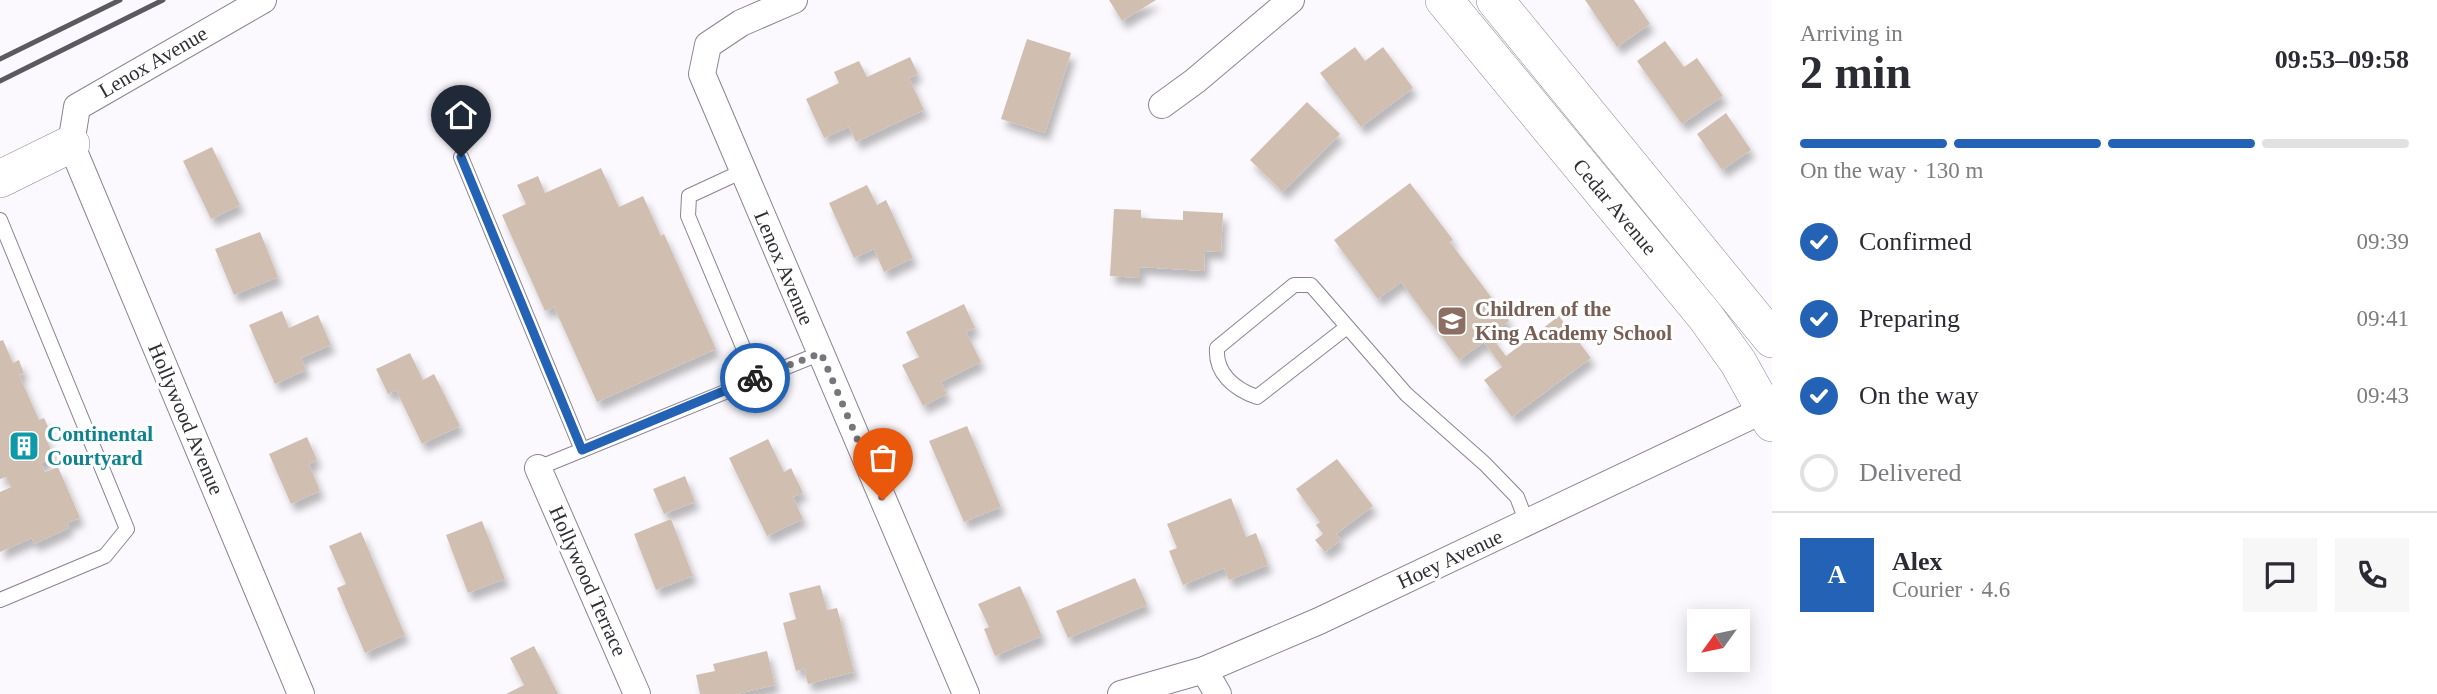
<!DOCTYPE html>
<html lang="en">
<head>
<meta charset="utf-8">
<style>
  :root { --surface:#fff; --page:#f7f7f7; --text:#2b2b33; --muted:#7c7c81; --line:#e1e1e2; --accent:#2362b4 }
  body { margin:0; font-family:Georgia,serif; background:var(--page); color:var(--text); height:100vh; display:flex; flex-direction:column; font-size:26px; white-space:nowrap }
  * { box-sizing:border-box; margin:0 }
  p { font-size:23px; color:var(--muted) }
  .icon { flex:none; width:38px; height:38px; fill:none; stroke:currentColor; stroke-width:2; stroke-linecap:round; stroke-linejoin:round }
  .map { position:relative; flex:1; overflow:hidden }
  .details { display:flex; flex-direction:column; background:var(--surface); width:665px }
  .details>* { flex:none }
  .needle { width:46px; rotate:237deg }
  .tools { position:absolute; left:1687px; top:609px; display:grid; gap:14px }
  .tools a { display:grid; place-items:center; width:63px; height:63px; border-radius:0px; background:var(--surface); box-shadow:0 4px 18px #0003; font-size:35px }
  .pin { position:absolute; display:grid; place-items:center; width:60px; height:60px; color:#fff; margin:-72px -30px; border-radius:50% 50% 50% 0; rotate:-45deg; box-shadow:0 0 7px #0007 }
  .pin .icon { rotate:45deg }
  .courier { position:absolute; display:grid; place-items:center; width:70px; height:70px; margin:-35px; border:5px solid #2362b4; border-radius:50%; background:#fff; color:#222; box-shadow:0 2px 9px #0007 }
  .head em { font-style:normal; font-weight:700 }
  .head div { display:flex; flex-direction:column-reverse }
  .head { display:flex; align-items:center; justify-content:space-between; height:119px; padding:0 28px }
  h1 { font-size:46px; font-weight:700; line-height:52px }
  .bar { display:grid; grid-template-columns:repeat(4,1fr); gap:10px 7px; align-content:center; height:84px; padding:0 28px }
  .bar i { height:9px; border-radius:5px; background:var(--line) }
  .bar .active { background:var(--accent) }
  .bar p { grid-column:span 4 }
  .line { display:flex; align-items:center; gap:18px; padding:0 28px; border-top:2px solid var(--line) }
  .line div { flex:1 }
  .round { display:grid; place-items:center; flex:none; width:74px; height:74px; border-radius:0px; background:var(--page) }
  ol { padding:0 28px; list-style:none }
  li { display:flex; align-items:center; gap:21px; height:77px }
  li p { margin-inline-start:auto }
  li .icon { padding:7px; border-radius:50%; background:var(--accent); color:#fff; stroke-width:4 }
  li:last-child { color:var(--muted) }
  li i { width:38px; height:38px; border:4px solid var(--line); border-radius:50% }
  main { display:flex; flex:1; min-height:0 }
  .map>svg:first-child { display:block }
</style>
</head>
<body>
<main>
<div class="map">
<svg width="1772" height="694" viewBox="0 0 1772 694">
  <defs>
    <filter id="shadow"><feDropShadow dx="4.5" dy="8" stdDeviation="3.5" flood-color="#0004"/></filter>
  </defs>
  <rect width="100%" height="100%" fill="#fbf9fd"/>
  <!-- building -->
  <g fill="#d0beb1" filter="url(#shadow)">
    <polygon points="1109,0 1156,0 1122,21"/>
    <polygon points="1585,0 1634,0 1650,24 1617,47"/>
    <polygon points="1027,39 1071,53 1045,133 1001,119"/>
    <polygon points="1665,41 1684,67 1697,58 1723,96 1682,124 1637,61"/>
    <polygon points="1355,47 1365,61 1383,47 1413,88 1361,127 1320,73"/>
    <polygon points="910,57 918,74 909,78 924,110 856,142 849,127 824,138 806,99 839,83 834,72 859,61 867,77"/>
    <polygon points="1307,102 1340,134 1283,192 1250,160"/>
    <polygon points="1726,113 1751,150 1722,170 1697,134"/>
    <polygon points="212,147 240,205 211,219 183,161"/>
    <polygon points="601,168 619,207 643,196 661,236 664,234 716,349 597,402 554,307 545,311 502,215 526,204 517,185 538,176 545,193"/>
    <polygon points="1410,183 1453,240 1450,242 1509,321 1490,335 1506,356 1559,316 1591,358 1512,417 1484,380 1502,367 1484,342 1459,360 1401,282 1378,299 1334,240"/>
    <polygon points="867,185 877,205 886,200 913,258 884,272 874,249 854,258 829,203"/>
    <polygon points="1114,209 1141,210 1141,218 1183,220 1183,211 1223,213 1221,252 1205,251 1204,271 1140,267 1140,278 1110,276"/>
    <polygon points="260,232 278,277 234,295 215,249"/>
    <polygon points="964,304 975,328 966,332 981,362 941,382 947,394 923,406 902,365 919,357 906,332"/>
    <polygon points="282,311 289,328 318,315 331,345 301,358 306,370 275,384 249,325"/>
    <polygon points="3,340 13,363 19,360 21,366 24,373 19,375 39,420 44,418 50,431 44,434 54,457 41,463 45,472 58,467 80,518 67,523 69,528 41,541 34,544 32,538 0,552 0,492 11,487 6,477 0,479 0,341"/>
    <polygon points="410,353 423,380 434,374 460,426 422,444 396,390 388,394 376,369"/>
    <polygon points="967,426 1001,507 964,522 929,441"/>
    <polygon points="307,437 317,460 309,464 320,491 291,504 269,454"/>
    <polygon points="768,439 784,472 791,468 803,493 793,497 803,519 767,536 729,458"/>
    <polygon points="1337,459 1373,506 1336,534 1341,540 1325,552 1315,540 1323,534 1316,525 1320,522 1296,489"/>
    <polygon points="685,476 695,502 664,514 653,489"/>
    <polygon points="1231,498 1246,537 1256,533 1268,565 1229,580 1224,568 1183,585 1169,551 1177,548 1167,524"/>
    <polygon points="671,519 693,576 656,590 634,534"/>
    <polygon points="482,521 505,579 468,593 446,535"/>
    <polygon points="361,532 405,635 365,653 337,588 346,584 329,546"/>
    <polygon points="1135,578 1147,605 1068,638 1056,611"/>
    <polygon points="820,585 827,610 837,608 854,672 808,684 804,669 796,671 783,623 796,619 789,593"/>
    <polygon points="1020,586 1042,636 995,656 984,629 989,627 978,604"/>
    <polygon points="534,646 558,694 506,694 524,685 510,658"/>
    <polygon points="767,651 775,685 737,694 700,694 696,675 715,671 713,664"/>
  </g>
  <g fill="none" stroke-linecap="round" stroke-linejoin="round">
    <!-- lane casing -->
    <g stroke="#8b8394" stroke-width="16">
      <g id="lane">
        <polyline points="461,157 582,450"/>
        <polyline points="743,171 689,196 688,216 756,378"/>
        <polyline points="0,220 127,529 105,556 0,600"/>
        <path d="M1347 327 1257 397C1234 389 1215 373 1217 348L1294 285H1311L1406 394 1485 464 1517 497 1527 523"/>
        <polyline points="538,468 821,353"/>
      </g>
    </g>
    <!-- street casing -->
    <g stroke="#8b8394" stroke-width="28">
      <g id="street">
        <polyline points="263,0 77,107 71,144 301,694"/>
        <polyline points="794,0 741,23 708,45 702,74 966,694"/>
        <polyline points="1162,105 1195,81 1291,0"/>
        <polyline points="538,468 637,694"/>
        <polyline points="1204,670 1218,694"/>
        <polyline points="1121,694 1204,670 1319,621 1772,406"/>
      </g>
    </g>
    <!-- secondary casing -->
    <g stroke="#8b8394" stroke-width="38">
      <g id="secondary">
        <polyline points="1444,0 1705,316 1738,362 1772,423"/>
        <polyline points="1495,0 1772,339"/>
        <polyline points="0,179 71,144"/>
      </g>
    </g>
    <!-- lane -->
    <use href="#lane" stroke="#fff" stroke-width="14"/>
    <!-- street -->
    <use href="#street" stroke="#fff" stroke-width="26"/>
    <!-- secondary -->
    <use href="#secondary" stroke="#fff" stroke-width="37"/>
    <!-- rail -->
    <g stroke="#5c5960" stroke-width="5">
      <polyline points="0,59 120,0"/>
      <polyline points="0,81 163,0"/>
    </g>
  </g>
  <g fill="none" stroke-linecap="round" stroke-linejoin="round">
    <!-- done -->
    <polyline stroke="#78757b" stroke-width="7" stroke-dasharray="0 12.6" points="755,378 821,353 883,500"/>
    <!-- route -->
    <polyline stroke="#2362b4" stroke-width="9" points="461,157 582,450 755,378"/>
  </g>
  <!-- icons -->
  <defs>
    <g id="school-square" transform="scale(1.575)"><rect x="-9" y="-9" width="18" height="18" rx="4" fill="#8d6e63" stroke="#fff"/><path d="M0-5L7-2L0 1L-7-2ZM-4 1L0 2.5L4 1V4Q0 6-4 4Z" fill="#fff"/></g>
    <g id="building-square" transform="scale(1.575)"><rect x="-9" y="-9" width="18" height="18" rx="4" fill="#0f9aa8" stroke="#fff"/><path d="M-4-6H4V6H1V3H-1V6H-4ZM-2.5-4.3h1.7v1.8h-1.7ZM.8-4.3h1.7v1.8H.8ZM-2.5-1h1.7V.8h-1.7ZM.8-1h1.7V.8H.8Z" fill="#fff"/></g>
  </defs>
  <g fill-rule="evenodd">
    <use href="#school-square" x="1452" y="321"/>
    <use href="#building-square" x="24" y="446"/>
  </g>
  <g text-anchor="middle" stroke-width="6" stroke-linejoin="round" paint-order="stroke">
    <!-- street labels -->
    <g font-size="21" fill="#312e35" stroke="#fff">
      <text transform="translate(153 62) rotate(-30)" y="7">Lenox Avenue</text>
      <text transform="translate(1615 207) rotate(50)" y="7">Cedar Avenue</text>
      <text transform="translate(784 268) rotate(67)" y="7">Lenox Avenue</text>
      <text transform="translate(186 419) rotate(67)" y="7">Hollywood Avenue</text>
      <text transform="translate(1450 559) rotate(-25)" y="7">Hoey Avenue</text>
      <text transform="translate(588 581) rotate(66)" y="7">Hollywood Terrace</text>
    </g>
    <!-- education labels -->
    <g font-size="21" font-weight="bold" fill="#785e54" stroke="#fff" text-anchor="start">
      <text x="1475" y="316">Children of the<tspan x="1475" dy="24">King Academy School</tspan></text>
    </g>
    <!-- culture labels -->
    <g font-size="21" font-weight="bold" fill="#0d838f" stroke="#fff" text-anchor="start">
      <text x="47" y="441">Continental<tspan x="47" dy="24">Courtyard</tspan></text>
    </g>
  </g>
</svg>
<div class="tools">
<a><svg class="needle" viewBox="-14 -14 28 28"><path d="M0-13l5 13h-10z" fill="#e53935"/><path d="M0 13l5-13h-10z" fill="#7c7c81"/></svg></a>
</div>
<div class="pin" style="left:883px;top:500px;background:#ea580c"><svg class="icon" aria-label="bag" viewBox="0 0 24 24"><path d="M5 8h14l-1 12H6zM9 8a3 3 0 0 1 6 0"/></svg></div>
<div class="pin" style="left:461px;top:157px;background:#1f2937"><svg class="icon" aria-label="home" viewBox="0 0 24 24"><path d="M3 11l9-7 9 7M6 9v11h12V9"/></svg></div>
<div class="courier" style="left:755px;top:378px"><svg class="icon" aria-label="bike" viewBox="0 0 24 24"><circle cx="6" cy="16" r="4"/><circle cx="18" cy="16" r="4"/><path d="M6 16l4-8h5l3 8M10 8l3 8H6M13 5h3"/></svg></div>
</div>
<section class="details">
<div class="head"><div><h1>2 min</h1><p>Arriving in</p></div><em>09:53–09:58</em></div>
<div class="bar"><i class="active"></i><i class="active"></i><i class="active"></i><i></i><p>On the way · 130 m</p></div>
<ol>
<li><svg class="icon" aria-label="check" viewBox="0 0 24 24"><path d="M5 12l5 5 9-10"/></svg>Confirmed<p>09:39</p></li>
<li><svg class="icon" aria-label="check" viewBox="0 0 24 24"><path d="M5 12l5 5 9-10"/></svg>Preparing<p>09:41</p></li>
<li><svg class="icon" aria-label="check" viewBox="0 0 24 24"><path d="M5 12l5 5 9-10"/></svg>On the way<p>09:43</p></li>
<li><i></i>Delivered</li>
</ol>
<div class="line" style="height:126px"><b class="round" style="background:var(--accent);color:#fff">A</b><div><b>Alex</b><p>Courier · 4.6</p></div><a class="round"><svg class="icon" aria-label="chat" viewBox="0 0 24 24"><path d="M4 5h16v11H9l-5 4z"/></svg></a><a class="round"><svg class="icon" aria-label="phone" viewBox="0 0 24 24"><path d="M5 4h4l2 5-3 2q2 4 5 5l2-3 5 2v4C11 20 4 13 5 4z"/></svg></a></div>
</section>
</main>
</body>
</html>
